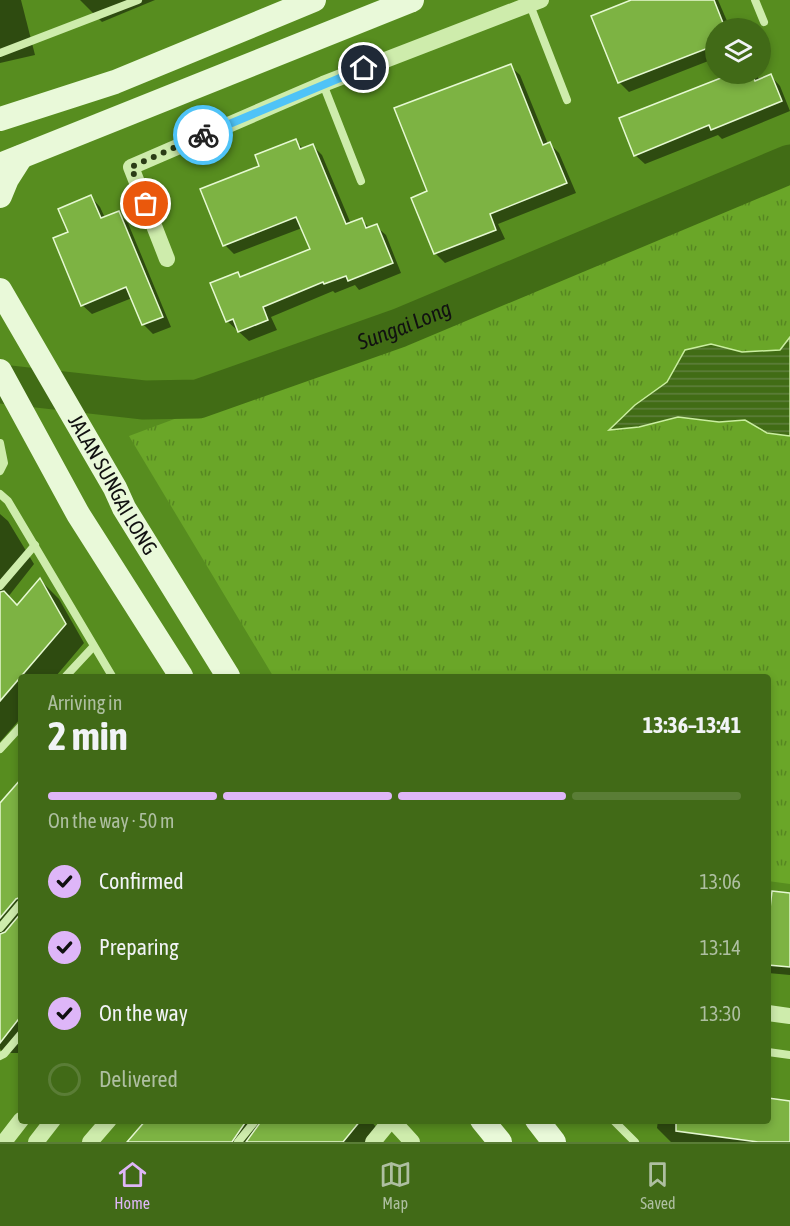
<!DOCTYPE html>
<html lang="en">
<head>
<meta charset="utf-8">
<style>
  :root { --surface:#416a17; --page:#486f20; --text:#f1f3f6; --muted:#aebfa1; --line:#5a7d36; --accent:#deb6f8 }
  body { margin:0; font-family:"Asap Condensed",sans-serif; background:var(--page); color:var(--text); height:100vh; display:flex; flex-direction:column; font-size:22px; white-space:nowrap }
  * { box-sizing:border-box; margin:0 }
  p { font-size:20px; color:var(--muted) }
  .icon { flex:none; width:33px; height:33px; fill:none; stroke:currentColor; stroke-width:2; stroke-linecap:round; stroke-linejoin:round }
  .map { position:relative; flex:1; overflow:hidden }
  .drawer { position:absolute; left:18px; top:674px; width:753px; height:450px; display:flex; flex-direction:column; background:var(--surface); border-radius:6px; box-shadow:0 3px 9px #0003 }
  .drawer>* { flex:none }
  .fabs { position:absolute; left:705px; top:18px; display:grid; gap:12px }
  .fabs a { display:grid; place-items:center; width:66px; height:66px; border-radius:50%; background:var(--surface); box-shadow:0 3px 9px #0003; font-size:30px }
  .pin { position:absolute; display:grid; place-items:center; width:51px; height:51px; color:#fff; margin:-26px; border:3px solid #fff; border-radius:50%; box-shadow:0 2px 6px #0007 }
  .courier { position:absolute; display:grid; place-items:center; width:60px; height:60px; margin:-30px; border:4px solid #4fc3f7; border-radius:50%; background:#fff; color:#222; box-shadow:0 2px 8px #0007 }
  .headline em { font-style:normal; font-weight:700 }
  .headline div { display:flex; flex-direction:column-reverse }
  .headline { display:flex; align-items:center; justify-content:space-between; height:102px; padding:0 30px }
  h1 { font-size:39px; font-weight:700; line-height:45px }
  .bar { display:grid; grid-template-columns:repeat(4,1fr); gap:9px 6px; align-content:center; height:72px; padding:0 30px }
  .bar i { height:8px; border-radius:4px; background:var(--line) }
  .bar .active { background:var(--accent) }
  .bar p { grid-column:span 4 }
  ol { padding:0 30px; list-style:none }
  li { display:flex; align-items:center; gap:18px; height:66px }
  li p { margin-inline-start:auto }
  li .icon { padding:6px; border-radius:50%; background:var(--accent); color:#111; stroke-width:4 }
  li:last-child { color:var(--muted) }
  li i { width:33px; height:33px; border:3px solid var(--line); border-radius:50% }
  .tabs { display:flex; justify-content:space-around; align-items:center; height:84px; border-top:2px solid var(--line); background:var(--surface); font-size:16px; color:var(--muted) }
  .tabs a { display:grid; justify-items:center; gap:3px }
  .tabs .active { color:var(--accent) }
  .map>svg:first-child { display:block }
</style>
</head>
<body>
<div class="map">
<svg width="790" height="1142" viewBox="0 0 790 1142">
  <defs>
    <pattern id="grass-tufts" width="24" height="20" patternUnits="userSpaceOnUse" patternTransform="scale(1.5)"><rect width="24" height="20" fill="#6aa628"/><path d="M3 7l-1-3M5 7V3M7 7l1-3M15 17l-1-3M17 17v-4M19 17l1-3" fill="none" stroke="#568621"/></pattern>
    <pattern id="water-rules" width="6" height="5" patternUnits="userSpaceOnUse" patternTransform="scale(1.5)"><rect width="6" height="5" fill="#416c15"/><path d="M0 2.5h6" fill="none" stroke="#5f7f3e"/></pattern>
  </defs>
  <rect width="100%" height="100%" fill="#578d1f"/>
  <!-- grass -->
  <polygon fill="url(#grass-tufts)" points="790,175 790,884 768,881 768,676 273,676 129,436 449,316"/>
  <!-- water -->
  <polygon fill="url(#water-rules)" stroke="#caeea0" stroke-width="1.5" points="790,337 790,436 767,433 745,420 719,422 678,417 639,427 609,430 635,405 667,382 685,350 711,344 742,352 780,350"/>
  <!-- shadow -->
  <g fill="#0007">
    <polygon points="0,0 21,0 35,55 0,63"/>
    <polygon points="80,0 155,0 102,22"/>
    <polygon points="635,0 718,0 730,28 716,28 716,58 629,92 619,82"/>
    <polygon points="510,66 520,75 548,144 550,144 559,153 576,193 498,224 505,239 445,263 436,254 413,198 429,192"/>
    <polygon points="735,74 755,74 760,80 771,76 780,86 790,111 722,139 718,135 645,164 635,155 621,119"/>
    <polygon points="295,141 304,149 313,146 322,155 351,224 361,220 370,228 376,226 386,235 401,273 359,290 355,285 335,293 333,291 271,317 277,330 249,341 227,321 238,274 242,278 311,250 302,228 234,254 225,245 261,167"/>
    <polygon points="91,197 100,207 105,218 118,213 128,223 171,327 153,334 143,324 132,298 92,314 82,305 70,233"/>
    <polygon points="0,514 8,521 34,564 8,597 18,607 40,580 59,599 84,643 56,676 21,676 21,718 0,742"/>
    <polygon points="21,781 21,1053 4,1053 0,1049 0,806"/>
    <polygon points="790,894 790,975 768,973 768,902 772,903"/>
    <polygon points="768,1099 790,1102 790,1142 671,1142 657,1128 658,1120 768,1120"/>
    <polygon points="148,1120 370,1120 376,1127 378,1142 129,1142"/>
  </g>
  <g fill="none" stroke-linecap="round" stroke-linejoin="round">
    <!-- river -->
    <path stroke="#416c15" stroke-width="39" id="s1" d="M0 384 144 400 198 399 399 328 790 164"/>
  </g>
  <!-- building -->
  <g fill="#7db343" stroke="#e6f9d2" stroke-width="1.5">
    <polygon points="631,0 714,0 725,28 716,28 716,45 618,83 591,16"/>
    <polygon points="511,64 543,145 550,142 567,183 490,214 496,230 434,254 411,198 427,191 394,108"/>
    <polygon points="731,74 752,74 755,81 771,74 782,101 711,130 709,125 634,156 619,118"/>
    <polygon points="296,139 300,149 313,144 346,224 362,218 366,228 377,224 393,263 348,281 346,276 324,284 323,282 263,307 268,320 238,332 233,319 226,322 210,283 238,272 240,277 310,249 296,217 223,246 200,189 259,166 255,155"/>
    <polygon points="91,195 101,218 119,211 163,317 142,325 126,287 81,306 53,238 68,232 58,209"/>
    <polygon points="40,578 66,624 0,701 0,592 4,591 17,605"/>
    <polygon points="21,779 21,897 16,899 0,918 0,803"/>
    <polygon points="772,891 790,893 790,967 768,965 768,926"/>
    <polygon points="21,913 21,1016 0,1043 0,934 5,932"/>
    <polygon points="768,1098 790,1101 790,1142 758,1142 676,1131 676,1120 768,1120"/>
    <polygon points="146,1120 247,1120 232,1142 127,1142"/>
    <polygon points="262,1120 361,1120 343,1142 246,1142"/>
  </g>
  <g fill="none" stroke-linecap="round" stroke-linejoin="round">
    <!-- lane -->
    <g stroke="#ceecac" stroke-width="8">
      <polyline points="755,0 764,22"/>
      <polyline points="530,5 567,100"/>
      <polyline points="0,53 138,0"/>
      <polyline points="323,84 361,181"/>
      <polyline points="0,443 4,463 0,471"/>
      <polyline points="0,494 8,501 112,676"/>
      <polyline points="0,586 35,545"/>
      <polyline points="66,676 93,647"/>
      <polyline points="0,749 21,726"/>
      <polyline points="0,928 21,903"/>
      <polyline points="768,1052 790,1055"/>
      <polyline points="0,1056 4,1054 21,1034"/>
      <polyline points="613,1120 635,1142"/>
      <polyline points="238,1142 256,1120"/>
    </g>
    <!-- street -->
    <g stroke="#ceecac" stroke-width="16">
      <polyline points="167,259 131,167 323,84 541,0"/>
      <polyline points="768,1013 790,1016"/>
      <polyline points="392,1120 412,1142"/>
      <polyline points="4,1142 21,1120"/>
      <polyline points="36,1142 53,1120"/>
      <polyline points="90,1142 109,1120"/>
      <polyline points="373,1142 391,1120"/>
    </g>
    <!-- secondary -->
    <g stroke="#e9f9d9" stroke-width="24">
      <polyline points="0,119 115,82 314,0"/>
      <polyline points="0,165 412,0"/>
      <polyline points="0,196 7,179 21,157"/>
      <path id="s2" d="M0 290 115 488 124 508 228 676"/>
      <polyline points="0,371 78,514 181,676"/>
      <polyline points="482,1120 500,1142"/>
      <polyline points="537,1120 554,1142"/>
    </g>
  </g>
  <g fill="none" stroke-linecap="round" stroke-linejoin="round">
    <!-- done -->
    <polyline stroke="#2a3c16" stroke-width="6" stroke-dasharray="0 10.8" points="146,204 131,167 203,135"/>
    <!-- route -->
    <polyline stroke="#4fc3f7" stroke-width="8" points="203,135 364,68"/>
  </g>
  <g text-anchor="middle" stroke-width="6" stroke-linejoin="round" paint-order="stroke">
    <!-- street labels -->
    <g font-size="21" fill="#111" stroke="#578d1f">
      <text dy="7" stroke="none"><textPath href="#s2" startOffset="225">JALAN SUNGAI LONG</textPath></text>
    </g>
    <!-- water labels -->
    <g font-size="22" font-style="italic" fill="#111" stroke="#578d1f">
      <text dy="8" stroke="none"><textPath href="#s1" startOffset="418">Sungai Long</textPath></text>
    </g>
  </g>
</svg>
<div class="fabs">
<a><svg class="icon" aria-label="layers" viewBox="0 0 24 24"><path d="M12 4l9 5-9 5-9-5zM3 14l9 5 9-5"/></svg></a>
</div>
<div class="pin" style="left:146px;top:204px;background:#ea580c"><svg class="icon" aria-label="bag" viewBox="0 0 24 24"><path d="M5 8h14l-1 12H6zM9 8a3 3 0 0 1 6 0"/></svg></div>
<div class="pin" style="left:364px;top:68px;background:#1f2937"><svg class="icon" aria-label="home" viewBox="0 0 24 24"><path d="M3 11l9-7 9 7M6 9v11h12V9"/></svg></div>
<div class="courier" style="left:203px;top:135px"><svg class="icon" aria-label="bike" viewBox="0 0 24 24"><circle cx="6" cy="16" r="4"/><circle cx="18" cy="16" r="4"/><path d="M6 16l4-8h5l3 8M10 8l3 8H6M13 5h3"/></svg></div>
<section class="drawer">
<div class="headline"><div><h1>2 min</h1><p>Arriving in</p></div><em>13:36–13:41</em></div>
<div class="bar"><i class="active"></i><i class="active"></i><i class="active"></i><i></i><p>On the way · 50 m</p></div>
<ol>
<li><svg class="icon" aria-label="check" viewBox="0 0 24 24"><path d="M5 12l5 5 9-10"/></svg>Confirmed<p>13:06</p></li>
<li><svg class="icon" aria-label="check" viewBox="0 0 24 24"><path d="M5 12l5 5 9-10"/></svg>Preparing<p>13:14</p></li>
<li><svg class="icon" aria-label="check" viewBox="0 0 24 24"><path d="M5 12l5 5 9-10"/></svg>On the way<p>13:30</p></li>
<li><i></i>Delivered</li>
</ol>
</section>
</div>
<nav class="tabs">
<a class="active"><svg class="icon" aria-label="home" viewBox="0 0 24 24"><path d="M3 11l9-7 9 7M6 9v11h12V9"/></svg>Home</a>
<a><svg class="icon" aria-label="map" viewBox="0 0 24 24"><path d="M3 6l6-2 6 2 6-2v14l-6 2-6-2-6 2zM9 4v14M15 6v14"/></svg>Map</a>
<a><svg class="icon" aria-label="saved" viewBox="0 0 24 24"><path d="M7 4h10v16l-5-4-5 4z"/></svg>Saved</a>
</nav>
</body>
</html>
